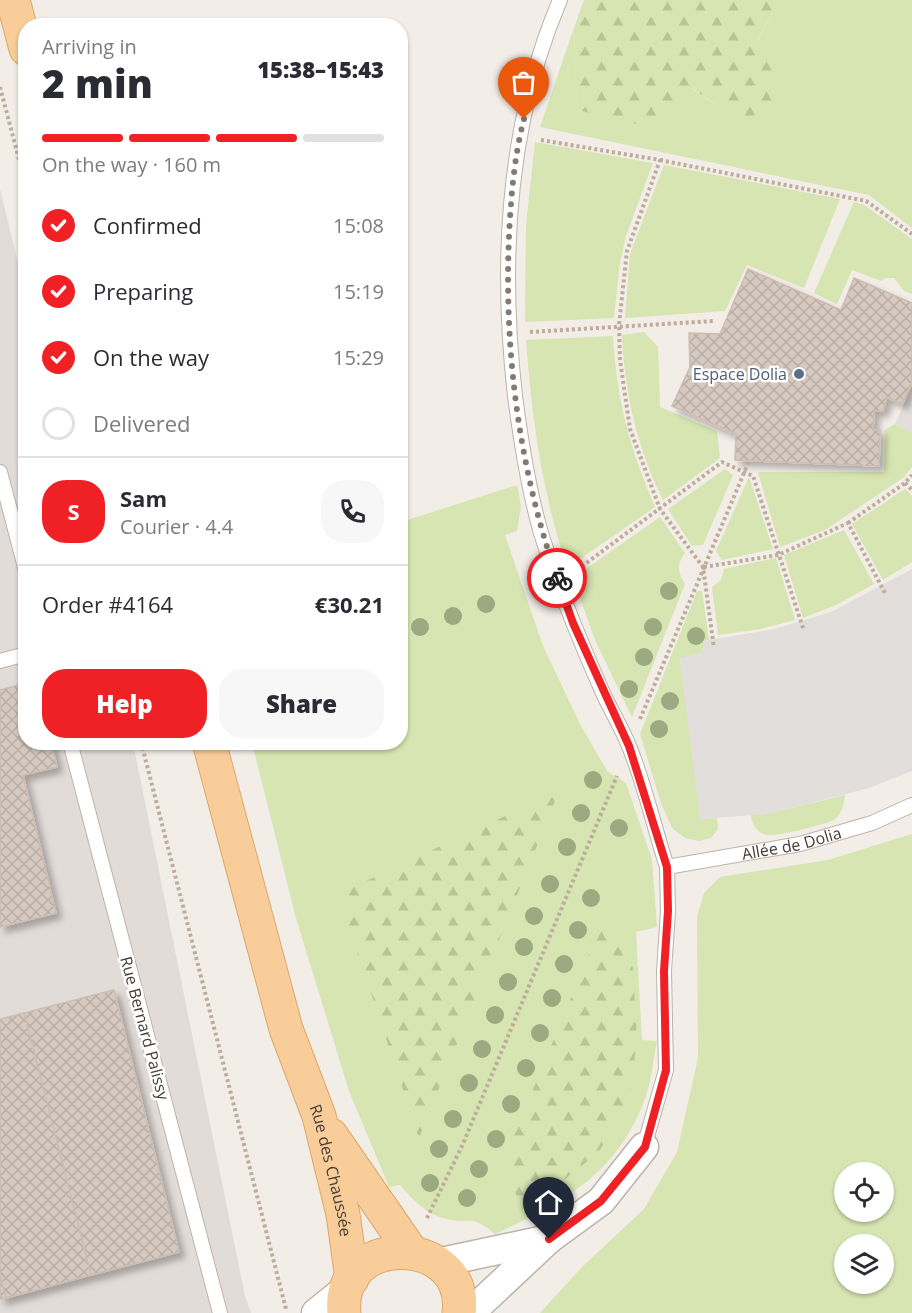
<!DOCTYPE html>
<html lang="en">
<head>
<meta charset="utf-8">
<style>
  :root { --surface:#fff; --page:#f7f7f7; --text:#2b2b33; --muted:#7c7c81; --line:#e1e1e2; --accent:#ef2125 }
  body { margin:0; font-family:"Open Sans",sans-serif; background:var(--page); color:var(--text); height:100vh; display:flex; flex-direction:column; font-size:22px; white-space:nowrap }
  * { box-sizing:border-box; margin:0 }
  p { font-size:20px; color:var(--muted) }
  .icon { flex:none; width:33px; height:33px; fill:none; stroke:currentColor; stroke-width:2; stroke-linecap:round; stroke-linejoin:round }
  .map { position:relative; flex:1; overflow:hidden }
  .side { position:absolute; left:18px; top:18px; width:390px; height:732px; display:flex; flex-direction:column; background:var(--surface); border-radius:24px; box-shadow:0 2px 4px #0004 }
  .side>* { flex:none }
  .buttons { position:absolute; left:834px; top:1162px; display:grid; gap:12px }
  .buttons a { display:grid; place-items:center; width:60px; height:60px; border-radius:50%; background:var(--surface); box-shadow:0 2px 4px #0004; font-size:30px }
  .pin { position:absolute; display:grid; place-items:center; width:51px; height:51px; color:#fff; margin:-62px -26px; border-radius:50% 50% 50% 0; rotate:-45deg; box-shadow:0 0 6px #0007 }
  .pin .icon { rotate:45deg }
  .courier { position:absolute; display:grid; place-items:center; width:60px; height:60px; margin:-30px; border:4px solid #ef2125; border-radius:50%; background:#fff; color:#222; box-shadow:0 2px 8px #0007 }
  .overview em { font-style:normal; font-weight:800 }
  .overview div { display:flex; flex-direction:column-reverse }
  .overview { display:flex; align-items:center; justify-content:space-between; height:102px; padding:0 24px }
  h1 { font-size:39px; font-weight:800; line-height:45px }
  .bar { display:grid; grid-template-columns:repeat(4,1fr); gap:9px 6px; align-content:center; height:72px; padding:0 24px }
  .bar i { height:8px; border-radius:4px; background:var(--line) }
  .bar .active { background:var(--accent) }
  .bar p { grid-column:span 4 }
  .line { display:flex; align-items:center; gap:15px; padding:0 24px; border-top:2px solid var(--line) }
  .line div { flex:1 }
  .round { display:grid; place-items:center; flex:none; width:63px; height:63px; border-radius:24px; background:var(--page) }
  ol { padding:0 24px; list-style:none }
  li { display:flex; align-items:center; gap:18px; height:66px }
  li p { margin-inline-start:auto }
  li .icon { padding:6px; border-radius:50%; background:var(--accent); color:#fff; stroke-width:4 }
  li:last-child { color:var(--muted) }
  li i { width:33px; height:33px; border:3px solid var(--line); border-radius:50% }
  .primary-button { display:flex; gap:12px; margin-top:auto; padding:12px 24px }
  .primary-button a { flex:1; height:69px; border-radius:24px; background:var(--accent); color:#fff; font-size:24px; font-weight:800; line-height:69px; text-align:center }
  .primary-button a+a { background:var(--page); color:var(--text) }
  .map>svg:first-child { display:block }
</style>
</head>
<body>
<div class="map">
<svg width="912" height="1313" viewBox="0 0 912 1313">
  <defs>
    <pattern id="forest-firs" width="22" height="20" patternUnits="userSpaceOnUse" patternTransform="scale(1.5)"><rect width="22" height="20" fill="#d6e5b1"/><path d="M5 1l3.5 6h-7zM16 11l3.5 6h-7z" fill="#b9c599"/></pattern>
    <pattern id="building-cross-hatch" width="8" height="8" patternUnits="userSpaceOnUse" patternTransform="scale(1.5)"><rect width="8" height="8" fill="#d6cac0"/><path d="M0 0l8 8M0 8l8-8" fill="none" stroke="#b9aea6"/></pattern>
    <filter id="shadow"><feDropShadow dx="5.5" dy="5.5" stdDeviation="3" flood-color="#0004"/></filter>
  </defs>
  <rect width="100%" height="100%" fill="#f2ede7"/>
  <!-- industrial -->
  <polygon fill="#e2dcd8" points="0,189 25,291 26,742 133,743 245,1296 251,1313 0,1313"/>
  <!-- green -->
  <g fill="#d6e5b1" fill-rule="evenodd">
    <polygon points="779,0 912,0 912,228 869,195 540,127 574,28 577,110 657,129 691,88 722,109"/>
    <polygon points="535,142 653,163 626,236 620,262 614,318 525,322 526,225"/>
    <polygon points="664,165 840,199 804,288 747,265 725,311 625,318 630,254"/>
    <polygon points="854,202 864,205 912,239 912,294 904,291 894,278 884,278 881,281 852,270 837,304 814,293"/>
    <path d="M644 332 658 347 660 407 717 431 720 458 663 500C637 447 625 395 622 335Z"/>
    <path d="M613 336C617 402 629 446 655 507L567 568C542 491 532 420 526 340Z"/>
    <polygon points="895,424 912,433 912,467 903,478 825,530 780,547 758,472 884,472 885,430"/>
    <polygon points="725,469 733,475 703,545 692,546 668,509"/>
    <polygon points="749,477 773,549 722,560 716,551"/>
    <path d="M517 485 521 506 517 531 505 535 543 646 580 724 607 771 626 783 652 860 657 927 636 932 642 1040 657 1041C653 1061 651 1085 643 1104 614 1176 562 1203 495 1234 469 1213 473 1225 446 1219 426 1214 413 1200 400 1185L389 1187 349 1091 296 918 252 743 400 742 401 522Z"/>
    <polygon points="905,489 912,496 912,562 883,580 852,524"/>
    <path d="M660 517 685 553C676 565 678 572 685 584L632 717 595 640 573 578Z"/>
    <polygon points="844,530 874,584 836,605 803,618 784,555"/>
    <polygon points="776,558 795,620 760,629 718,635 712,587 721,580 724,569"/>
    <polygon points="697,591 702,591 709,640 704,641 702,653 680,659 701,819 717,818 718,829 711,838 699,841 685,838 672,828 661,803 640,734"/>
    <path d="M845 795C844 804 842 814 834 820 824 825 779 836 768 835 757 834 752 825 751 815L767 814Z"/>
    <path d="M912 834V1313H540L582 1267 644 1209 677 1152 698 1058 697 917 704 893 720 877 828 860ZM844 1173H884V1212H844ZM844 1245H884V1284H844Z"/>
  </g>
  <!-- forest -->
  <g fill="url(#forest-firs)">
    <polygon points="584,0 779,0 757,41 780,66 775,101 760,129 723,119 722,109 692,88 657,129 577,110 574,28"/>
    <polygon points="559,791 419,1138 338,894"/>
    <polygon points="607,912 633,968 637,1042 629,1098 599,1152 521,1214 506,1154"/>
  </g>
  <!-- parking -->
  <g fill="#e1dedb">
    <polygon points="912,387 912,433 895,424"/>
    <polygon points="912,569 912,771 869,788 768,814 700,819 680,658 701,653 704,641 775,629 831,612"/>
  </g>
  <!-- building -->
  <g fill="url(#building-cross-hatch)" stroke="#cebdb0" stroke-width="1.5" filter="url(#shadow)">
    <polygon points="748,269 841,310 854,278 912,303 912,381 902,404 887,397 883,411 874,411 873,430 880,430 879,466 735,460 736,434 672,406 690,367 689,333 720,334"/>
    <polygon points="26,683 26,742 51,742 57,767 23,775 56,913 0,927 0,690"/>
    <polygon points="114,990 179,1252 91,1275 24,1013"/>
    <polygon points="24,1013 91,1275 6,1298 0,1275 0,1019"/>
    <polygon points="0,1275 6,1298 0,1299"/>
  </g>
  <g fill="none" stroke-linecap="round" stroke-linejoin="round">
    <!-- service casing -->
    <g stroke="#bdb3aa" stroke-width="16">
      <g id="service">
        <path d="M560 0C507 124 500 263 515 396 521 442 528 488 541 533 558 588 580 641 603 693 611 711 622 728 629 746 645 785 654 827 667 867"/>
        <polyline points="0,472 26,571"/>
        <polyline points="0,661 26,654"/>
        <polyline points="70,742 220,1313"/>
        <path id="s1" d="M644 1147 666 1070 664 971 668 911 667 867 800 844 872 823 912 805"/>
      </g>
    </g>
    <!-- minor casing -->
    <g stroke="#bdb3aa" stroke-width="31">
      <g id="minor">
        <polyline points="437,1263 549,1239"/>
        <polyline points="316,1313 347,1288"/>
        <polyline points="470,1313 549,1239 601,1201 644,1147"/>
      </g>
    </g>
    <!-- primary casing -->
    <g stroke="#dea769" stroke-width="35">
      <g id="primary">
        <polyline points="13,0 26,49"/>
        <path id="s2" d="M209 742 286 1029 319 1116 343 1214 352 1279"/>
        <polyline points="331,1135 411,1251"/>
        <path d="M344 1313C336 1231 469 1234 459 1313"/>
      </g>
    </g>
    <!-- path -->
    <g stroke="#beac9c" stroke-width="4" stroke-dasharray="3 3" stroke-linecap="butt">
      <polyline points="0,87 26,186"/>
      <polyline points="541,140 660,160 627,251 619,325 620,360 630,429 660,509 703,567 714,648"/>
      <polyline points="660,160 866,201 912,234"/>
      <polyline points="530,332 714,321"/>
      <polyline points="905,483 912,490"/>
      <polyline points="848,523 905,483 912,475"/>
      <polyline points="704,567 778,555 848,523 886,595"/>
      <polyline points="577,570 722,462 753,476 804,631"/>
      <polyline points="640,719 749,461"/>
      <polyline points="141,742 286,1309"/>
      <polyline points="427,1218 462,1146 617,776"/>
    </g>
    <!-- service -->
    <use href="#service" stroke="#fff" stroke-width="14"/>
    <!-- minor -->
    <use href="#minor" stroke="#fff" stroke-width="28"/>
    <!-- primary -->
    <use href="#primary" stroke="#f9cd99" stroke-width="33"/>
  </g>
  <!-- trees -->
  <g fill="#9baa80">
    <circle cx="669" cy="591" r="9"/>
    <circle cx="486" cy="604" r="9"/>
    <circle cx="453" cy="616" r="9"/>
    <circle cx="420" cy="627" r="9"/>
    <circle cx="653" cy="627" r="9"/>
    <circle cx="696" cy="636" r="9"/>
    <circle cx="644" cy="657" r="9"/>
    <circle cx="629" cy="689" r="9"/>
    <circle cx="670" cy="701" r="9"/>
    <circle cx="659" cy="729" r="9"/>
    <circle cx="593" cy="780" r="9"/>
    <circle cx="581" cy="813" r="9"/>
    <circle cx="619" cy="828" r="9"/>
    <circle cx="567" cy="847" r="9"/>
    <circle cx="550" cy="884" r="9"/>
    <circle cx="591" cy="898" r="9"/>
    <circle cx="534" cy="916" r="9"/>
    <circle cx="578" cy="930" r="9"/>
    <circle cx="524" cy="947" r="9"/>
    <circle cx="564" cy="964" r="9"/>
    <circle cx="508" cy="982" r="9"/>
    <circle cx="552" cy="998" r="9"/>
    <circle cx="495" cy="1015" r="9"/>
    <circle cx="540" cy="1033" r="9"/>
    <circle cx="482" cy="1049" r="9"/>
    <circle cx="526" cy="1068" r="9"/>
    <circle cx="469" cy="1083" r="9"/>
    <circle cx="511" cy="1104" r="9"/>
    <circle cx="453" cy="1119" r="9"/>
    <circle cx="496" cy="1139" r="9"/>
    <circle cx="439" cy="1149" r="9"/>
    <circle cx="479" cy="1169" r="9"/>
    <circle cx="430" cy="1183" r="9"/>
    <circle cx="467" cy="1198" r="9"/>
  </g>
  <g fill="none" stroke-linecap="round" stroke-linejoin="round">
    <!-- done -->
    <path stroke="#827b74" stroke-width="6" stroke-dasharray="0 10.8" d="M524 119C514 157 511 197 509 236 504 353 519 467 557 578"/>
    <!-- route -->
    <polyline stroke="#ef2125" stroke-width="8" points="549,1239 601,1201 645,1147 666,1070 664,971 668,911 667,867 629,746 573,623 557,578"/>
  </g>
  <!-- markers -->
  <circle fill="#5c6f8a" stroke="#fff" stroke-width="2" cx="799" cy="374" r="6"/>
  <g text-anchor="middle" stroke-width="5" stroke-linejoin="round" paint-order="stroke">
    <!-- service labels -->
    <g font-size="16" fill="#4e5e75" stroke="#fff" text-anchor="end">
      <text x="787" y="380">Espace Dolia</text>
    </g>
    <!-- street labels -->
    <g font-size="16" fill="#453d36" stroke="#fff">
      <text dy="6" stroke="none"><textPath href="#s1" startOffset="410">Allée de Dolia</textPath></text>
      <text transform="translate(145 1028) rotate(75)" y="6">Rue Bernard Palissy</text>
      <text dy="6" stroke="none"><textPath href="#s2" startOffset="446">Rue des Chaussée</textPath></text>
    </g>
  </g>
</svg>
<div class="buttons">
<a><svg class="icon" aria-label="locate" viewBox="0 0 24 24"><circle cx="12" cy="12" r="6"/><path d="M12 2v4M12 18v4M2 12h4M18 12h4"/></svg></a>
<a><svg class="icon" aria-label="layers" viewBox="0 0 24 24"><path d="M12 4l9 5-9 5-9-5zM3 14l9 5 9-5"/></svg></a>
</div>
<div class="pin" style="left:524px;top:119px;background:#ea580c"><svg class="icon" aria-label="bag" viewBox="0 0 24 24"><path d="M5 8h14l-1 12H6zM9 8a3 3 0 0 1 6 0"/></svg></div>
<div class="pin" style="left:549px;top:1239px;background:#1f2937"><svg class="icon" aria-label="home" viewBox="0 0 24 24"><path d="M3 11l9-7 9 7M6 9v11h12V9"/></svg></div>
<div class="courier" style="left:557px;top:578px"><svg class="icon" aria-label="bike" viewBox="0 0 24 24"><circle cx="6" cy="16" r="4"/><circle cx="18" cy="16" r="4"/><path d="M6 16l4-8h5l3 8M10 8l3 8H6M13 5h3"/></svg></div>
<section class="side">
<div class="overview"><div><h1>2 min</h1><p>Arriving in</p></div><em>15:38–15:43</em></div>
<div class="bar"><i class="active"></i><i class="active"></i><i class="active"></i><i></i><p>On the way · 160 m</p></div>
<ol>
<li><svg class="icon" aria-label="check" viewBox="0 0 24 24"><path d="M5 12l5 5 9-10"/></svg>Confirmed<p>15:08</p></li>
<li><svg class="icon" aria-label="check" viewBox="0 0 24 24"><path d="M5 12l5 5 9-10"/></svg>Preparing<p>15:19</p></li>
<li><svg class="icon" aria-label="check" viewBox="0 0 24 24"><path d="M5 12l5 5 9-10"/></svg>On the way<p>15:29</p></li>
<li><i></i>Delivered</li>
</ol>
<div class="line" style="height:108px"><b class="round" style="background:var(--accent);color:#fff">S</b><div><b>Sam</b><p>Courier · 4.4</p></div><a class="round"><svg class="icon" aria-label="phone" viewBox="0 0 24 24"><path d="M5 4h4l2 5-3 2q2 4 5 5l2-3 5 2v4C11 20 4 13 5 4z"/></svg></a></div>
<div class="line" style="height:78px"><div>Order #4164</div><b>€30.21</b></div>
<div class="primary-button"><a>Help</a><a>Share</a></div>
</section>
</div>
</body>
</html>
